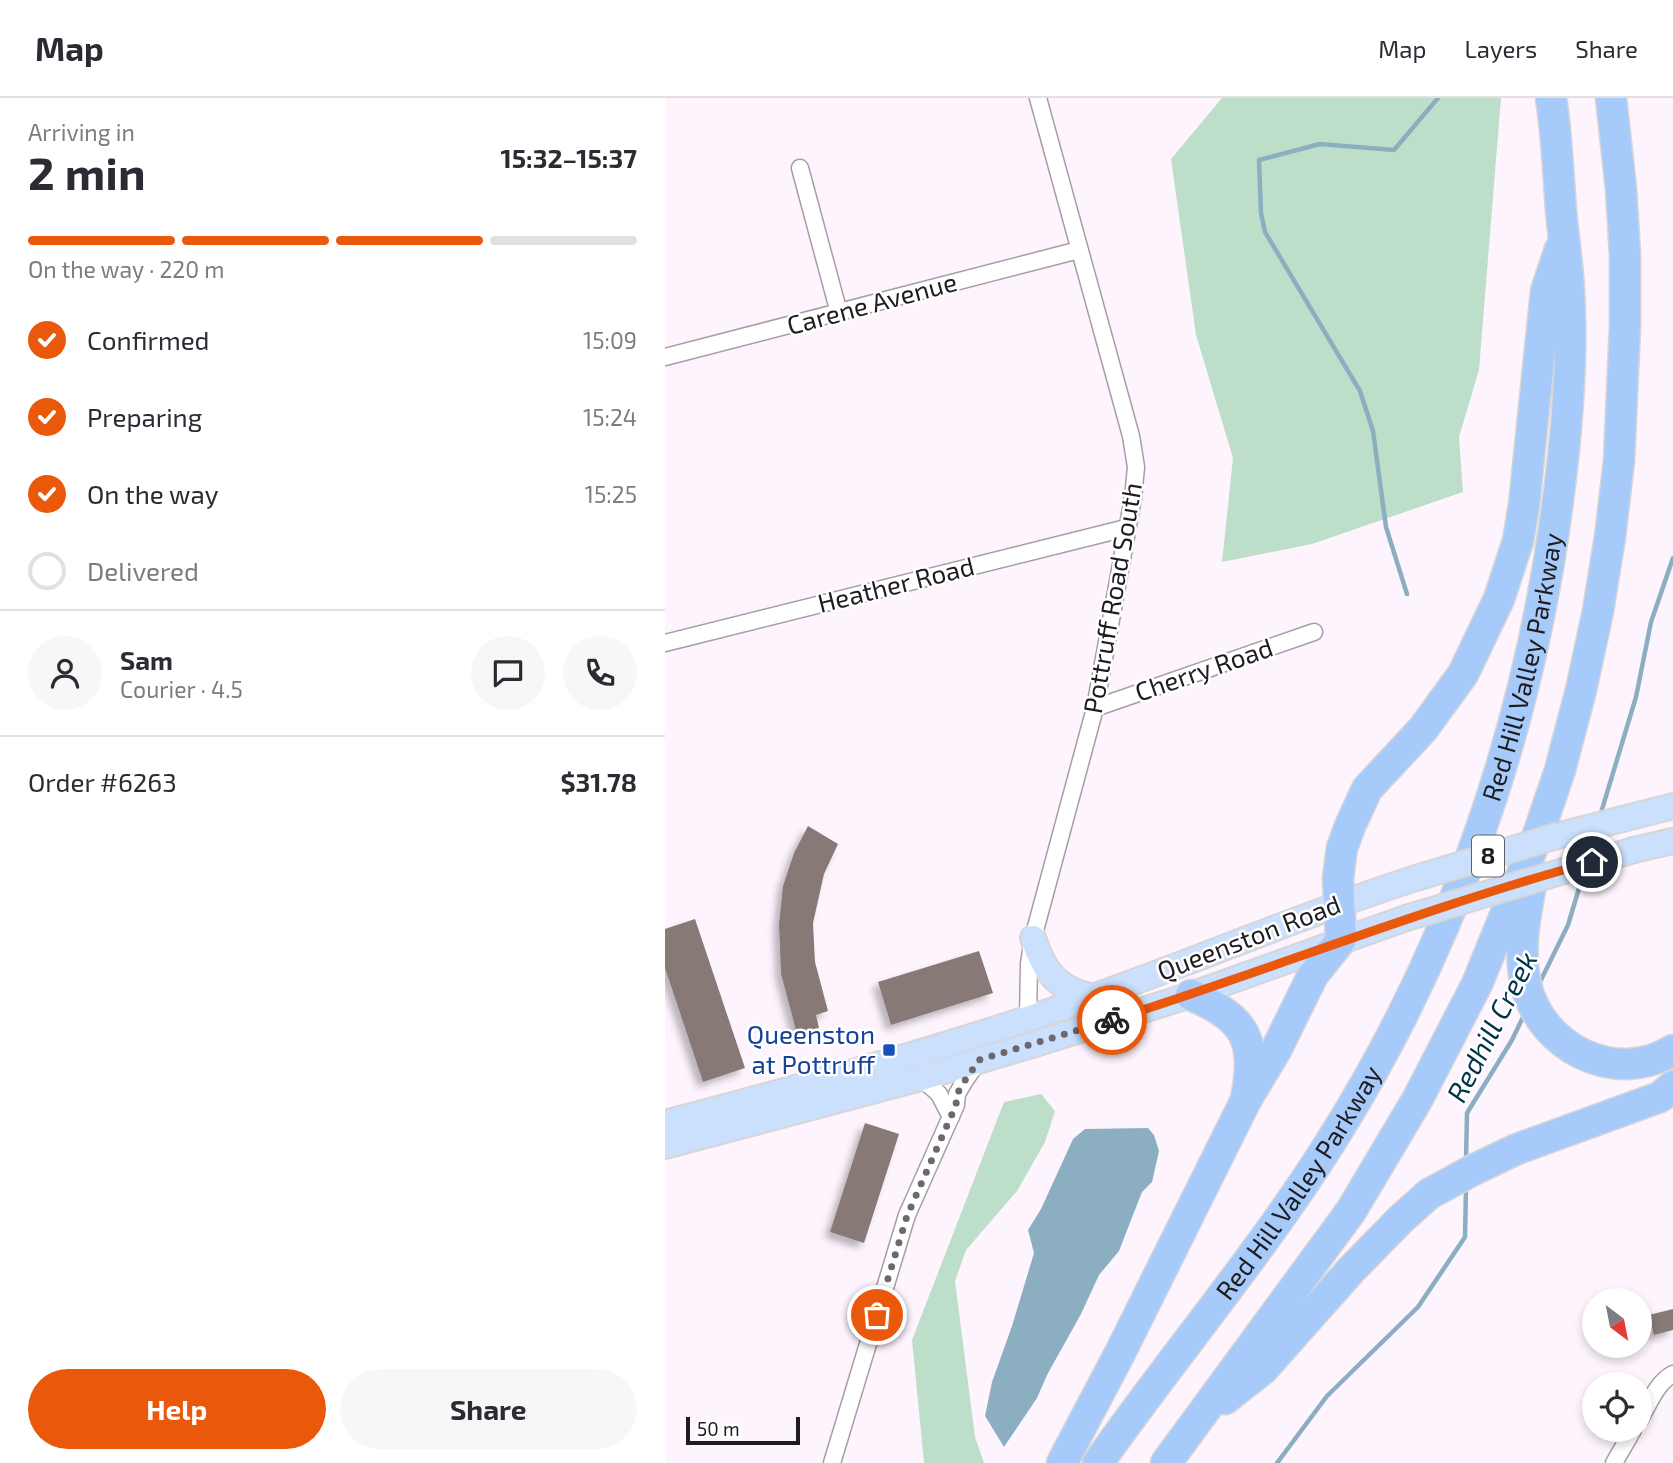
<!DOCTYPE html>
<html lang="en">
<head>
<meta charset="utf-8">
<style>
  :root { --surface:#fff; --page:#f7f7f7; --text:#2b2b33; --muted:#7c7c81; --line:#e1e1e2; --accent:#ea580c }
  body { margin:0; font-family:"Exo 2",sans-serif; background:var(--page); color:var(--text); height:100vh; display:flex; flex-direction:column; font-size:26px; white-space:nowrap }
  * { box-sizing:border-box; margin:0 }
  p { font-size:23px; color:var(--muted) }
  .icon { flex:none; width:38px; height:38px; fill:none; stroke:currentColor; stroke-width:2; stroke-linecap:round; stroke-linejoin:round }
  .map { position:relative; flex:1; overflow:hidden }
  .side { display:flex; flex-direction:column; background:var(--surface); width:665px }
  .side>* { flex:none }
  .needle { width:46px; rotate:148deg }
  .tools { position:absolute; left:917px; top:1190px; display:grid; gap:14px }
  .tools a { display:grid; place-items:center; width:70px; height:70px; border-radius:50%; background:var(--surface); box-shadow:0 4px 10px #0003; font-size:35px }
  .scale { position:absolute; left:21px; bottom:18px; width:114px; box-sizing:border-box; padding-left:7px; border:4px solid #1f1c1f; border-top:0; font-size:19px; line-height:24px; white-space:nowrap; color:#1f1c1f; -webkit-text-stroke:5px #fff; paint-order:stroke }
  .pin { position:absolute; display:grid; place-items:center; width:60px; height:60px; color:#fff; margin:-30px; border:4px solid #fff; border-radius:50%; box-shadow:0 2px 7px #0007 }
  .courier { position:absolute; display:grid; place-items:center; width:70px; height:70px; margin:-35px; border:5px solid #ea580c; border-radius:50%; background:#fff; color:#222; box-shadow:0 2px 9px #0007 }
  .overview em { font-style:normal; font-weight:700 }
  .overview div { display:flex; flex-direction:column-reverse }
  .overview { display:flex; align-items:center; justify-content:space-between; height:119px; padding:0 28px }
  h1 { font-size:46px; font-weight:700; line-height:52px }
  .bar { display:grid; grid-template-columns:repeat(4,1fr); gap:10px 7px; align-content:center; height:84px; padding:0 28px }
  .bar i { height:9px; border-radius:5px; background:var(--line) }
  .bar .current { background:var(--accent) }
  .bar p { grid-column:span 4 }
  .line { display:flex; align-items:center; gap:18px; padding:0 28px; border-top:2px solid var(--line) }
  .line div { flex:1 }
  .round { display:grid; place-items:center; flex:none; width:74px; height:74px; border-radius:37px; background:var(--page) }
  ol { padding:0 28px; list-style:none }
  li { display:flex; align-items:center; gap:21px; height:77px }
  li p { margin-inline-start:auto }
  li .icon { padding:7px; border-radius:50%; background:var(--accent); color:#fff; stroke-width:4 }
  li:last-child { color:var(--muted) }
  li i { width:38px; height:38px; border:4px solid var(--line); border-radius:50% }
  .button { display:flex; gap:14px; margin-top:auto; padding:14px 28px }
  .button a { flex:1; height:80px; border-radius:42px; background:var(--accent); color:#fff; font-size:28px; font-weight:700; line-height:80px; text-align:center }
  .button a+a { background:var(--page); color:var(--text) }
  header { display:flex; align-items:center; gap:42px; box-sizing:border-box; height:98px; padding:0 35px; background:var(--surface); border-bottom:2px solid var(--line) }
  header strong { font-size:33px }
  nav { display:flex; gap:38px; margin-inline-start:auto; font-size:24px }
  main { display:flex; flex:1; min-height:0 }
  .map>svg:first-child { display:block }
</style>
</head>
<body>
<header>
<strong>Map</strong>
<nav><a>Map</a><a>Layers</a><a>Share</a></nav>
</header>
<main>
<section class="side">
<div class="overview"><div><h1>2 min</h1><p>Arriving in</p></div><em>15:32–15:37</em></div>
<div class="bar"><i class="current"></i><i class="current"></i><i class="current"></i><i></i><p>On the way · 220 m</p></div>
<ol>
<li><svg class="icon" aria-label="check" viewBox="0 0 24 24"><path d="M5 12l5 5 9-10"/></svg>Confirmed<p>15:09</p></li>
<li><svg class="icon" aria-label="check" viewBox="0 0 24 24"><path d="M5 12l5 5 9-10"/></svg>Preparing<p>15:24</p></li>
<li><svg class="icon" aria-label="check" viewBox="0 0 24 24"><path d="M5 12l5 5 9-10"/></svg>On the way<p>15:25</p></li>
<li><i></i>Delivered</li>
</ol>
<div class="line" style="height:126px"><a class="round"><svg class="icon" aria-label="person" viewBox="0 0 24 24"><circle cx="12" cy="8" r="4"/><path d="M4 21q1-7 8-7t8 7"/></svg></a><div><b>Sam</b><p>Courier · 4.5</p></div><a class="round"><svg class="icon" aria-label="chat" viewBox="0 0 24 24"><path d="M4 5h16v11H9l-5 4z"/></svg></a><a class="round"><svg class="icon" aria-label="phone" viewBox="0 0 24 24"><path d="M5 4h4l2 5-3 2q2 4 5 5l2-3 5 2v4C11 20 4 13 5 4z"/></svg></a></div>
<div class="line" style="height:91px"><div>Order #6263</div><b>$31.78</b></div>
<div class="button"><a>Help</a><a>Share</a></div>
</section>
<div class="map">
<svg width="1008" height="1365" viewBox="0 0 1008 1365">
  <defs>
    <filter id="shadow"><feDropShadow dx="-5.5" dy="5.5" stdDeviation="3.5" flood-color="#0004"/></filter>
  </defs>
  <rect width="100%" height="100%" fill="#fef4fe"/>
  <!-- green -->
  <g fill="#bddfca">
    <polygon points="557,0 836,0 814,272 794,339 798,394 647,446 557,464 568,360 531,237 506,61"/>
    <polygon points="376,996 390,1013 380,1044 352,1093 301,1152 290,1183 310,1339 319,1365 259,1365 247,1242 339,1004"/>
  </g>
  <!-- water -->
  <polygon fill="#8bafc1" points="483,1030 489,1037 494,1053 487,1084 477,1094 454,1153 434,1177 416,1216 382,1277 372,1300 339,1349 320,1318 327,1284 347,1228 369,1155 363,1132 376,1111 408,1041 420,1031"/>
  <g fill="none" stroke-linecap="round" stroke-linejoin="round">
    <!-- stream -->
    <g stroke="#8bafc1" stroke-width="4.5">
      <polyline points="742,496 721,429 708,333 695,293 600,134 596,115 594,62 655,46 729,52 773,0"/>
      <polyline points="935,718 971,599 986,524 1008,460"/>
      <polyline points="924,755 930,737"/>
      <polyline points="874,886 903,827 918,777"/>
      <polyline points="801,1062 802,1015 847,942 860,915"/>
      <polyline points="612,1365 662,1298 753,1209 800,1139 801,1089"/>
    </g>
  </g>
  <!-- building -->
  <g fill="#877976" filter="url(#shadow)">
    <polygon points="143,728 173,746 159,776 148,825 150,864 163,913 151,917 154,930 132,936 116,876 114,826 118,788 129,755"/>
    <polygon points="30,821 80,970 38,984 0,870 0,831"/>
    <polygon points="314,853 328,895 226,927 213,884"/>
    <polygon points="200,1025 234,1036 199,1145 165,1134"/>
    <polygon points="1008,1211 1008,1232 989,1237 984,1217"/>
  </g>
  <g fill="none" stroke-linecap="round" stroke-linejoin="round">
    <!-- minor casing -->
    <g stroke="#a79da7" stroke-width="19">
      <g id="minor">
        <polyline points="135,70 174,215"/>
        <polyline points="0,259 414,152"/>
        <polyline points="0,545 461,430"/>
        <polyline points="430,610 649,534"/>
        <polyline points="363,921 364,866 368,840 430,610 468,400 471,369 466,338 373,0"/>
        <polyline points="256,980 274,996 286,1019"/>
        <path d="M975 1321C984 1306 992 1284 1008 1276"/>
        <polyline points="167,1365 242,1117 291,1007 292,996 299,984 314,962"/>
        <polyline points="949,1365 968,1332"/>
      </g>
    </g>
    <!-- primary casing -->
    <g stroke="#d7d6d7" stroke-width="28">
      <g id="primary">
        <polyline points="895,737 1008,708"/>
        <polyline points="969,752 1008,743"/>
        <path d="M368 840C379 874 392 891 427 899"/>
        <path d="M0 1025C144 987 287 948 427 899 536 861 641 815 751 780"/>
        <polyline points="0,1048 256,980 370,946 526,897 741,820"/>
      </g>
    </g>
    <!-- motorway casing -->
    <g stroke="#d7d6d7" stroke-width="33">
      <g id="motorway">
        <path d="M866 786C860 820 853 853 861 887 876 950 951 988 1008 952"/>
        <polyline points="581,1002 611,952 648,877 676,842 673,780 677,750 685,728 702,691 758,631 798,576 834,501 853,443 859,407 881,193 895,151"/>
        <polyline points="560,1301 598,1271 686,1172 736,1121 764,1096 808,1072 852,1051 995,999 1008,988"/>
        <path d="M397 1365 455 1255 581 1002C592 942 582 921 526 897"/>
        <path id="s1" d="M433 1365C509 1257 595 1156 665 1045 788 851 864 629 893 402 902 334 908 262 904 193 903 166 898 139 896 112 893 74 892 37 886 0"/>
        <polyline points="501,1365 686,1113 752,1002 812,886 874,734 895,672 916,592 933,513 945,439 954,363 960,228 960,157 956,91 946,0"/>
      </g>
    </g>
    <!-- minor -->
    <use href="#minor" stroke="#fff" stroke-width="16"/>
    <!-- primary -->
    <use href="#primary" stroke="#cae0fc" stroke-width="24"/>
    <!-- motorway -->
    <use href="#motorway" stroke="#a6cbfa" stroke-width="30"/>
    <!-- primary-bridge casing -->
    <g stroke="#d7d6d7" stroke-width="28" stroke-linecap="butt">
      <g id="primary-bridge">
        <polyline points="751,780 895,737"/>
        <polyline points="741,820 969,752"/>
      </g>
    </g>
    <!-- primary-bridge -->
    <use href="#primary-bridge" stroke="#cae0fc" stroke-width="24"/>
  </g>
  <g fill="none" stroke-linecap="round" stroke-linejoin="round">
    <!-- done -->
    <polyline stroke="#6d686d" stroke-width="7" stroke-dasharray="0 12.6" points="212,1217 242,1118 291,1007 292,996 299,984 314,962 447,922"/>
    <!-- route -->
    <path stroke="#ea580c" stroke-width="9" d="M447 922C608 871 764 808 927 764"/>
  </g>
  <!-- markers -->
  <rect fill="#1a4fb4" stroke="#fff" stroke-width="2.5" x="217" y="945" width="14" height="14" rx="3.5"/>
  <g text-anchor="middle" stroke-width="5" stroke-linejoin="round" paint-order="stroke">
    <!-- shield labels -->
    <rect fill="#fff" stroke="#626062" stroke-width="2" x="807" y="737.5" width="32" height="41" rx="5"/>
    <g font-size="24" font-weight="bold" fill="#1f1c1f">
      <text x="823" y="766">8</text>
    </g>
    <!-- street labels -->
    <g font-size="26" fill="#1f1c1f" stroke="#fff">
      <text transform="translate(207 206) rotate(-15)" y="9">Carene Avenue</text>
      <text transform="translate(231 487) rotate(-14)" y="9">Heather Road</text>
      <text transform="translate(448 500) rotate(-80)" y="9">Pottruff Road South</text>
      <text dy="9" stroke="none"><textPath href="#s1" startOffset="912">Red Hill Valley Parkway</textPath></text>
      <text transform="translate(539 572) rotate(-19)" y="9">Cherry Road</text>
      <text transform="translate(584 840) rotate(-21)" y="9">Queenston Road</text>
      <text dy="9" stroke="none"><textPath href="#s1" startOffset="345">Red Hill Valley Parkway</textPath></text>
    </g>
    <!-- transit labels -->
    <g font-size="26" fill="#164399" stroke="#fff" text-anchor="end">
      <text x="210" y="946">Queenston<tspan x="210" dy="30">at Pottruff</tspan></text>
    </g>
    <!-- water labels -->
    <g font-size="28" font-style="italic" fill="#003549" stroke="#fff">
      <text transform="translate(827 929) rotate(-63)" y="10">Redhill Creek</text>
    </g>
  </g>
</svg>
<div class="tools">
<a><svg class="needle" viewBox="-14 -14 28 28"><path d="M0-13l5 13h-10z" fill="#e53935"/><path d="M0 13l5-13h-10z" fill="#7c7c81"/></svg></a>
<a><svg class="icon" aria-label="locate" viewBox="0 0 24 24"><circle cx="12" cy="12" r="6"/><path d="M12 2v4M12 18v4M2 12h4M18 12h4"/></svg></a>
</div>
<div class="scale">50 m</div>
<div class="pin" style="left:212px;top:1217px;background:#ea580c"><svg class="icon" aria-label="bag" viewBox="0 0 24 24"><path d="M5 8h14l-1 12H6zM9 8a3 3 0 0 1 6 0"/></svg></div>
<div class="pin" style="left:927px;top:764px;background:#1f2937"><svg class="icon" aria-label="home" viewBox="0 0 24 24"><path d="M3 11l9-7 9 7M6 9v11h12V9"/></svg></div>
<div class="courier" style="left:447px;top:922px"><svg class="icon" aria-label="bike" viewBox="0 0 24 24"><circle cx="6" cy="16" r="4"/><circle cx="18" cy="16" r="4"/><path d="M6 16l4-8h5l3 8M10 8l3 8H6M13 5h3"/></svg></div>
</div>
</main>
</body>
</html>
